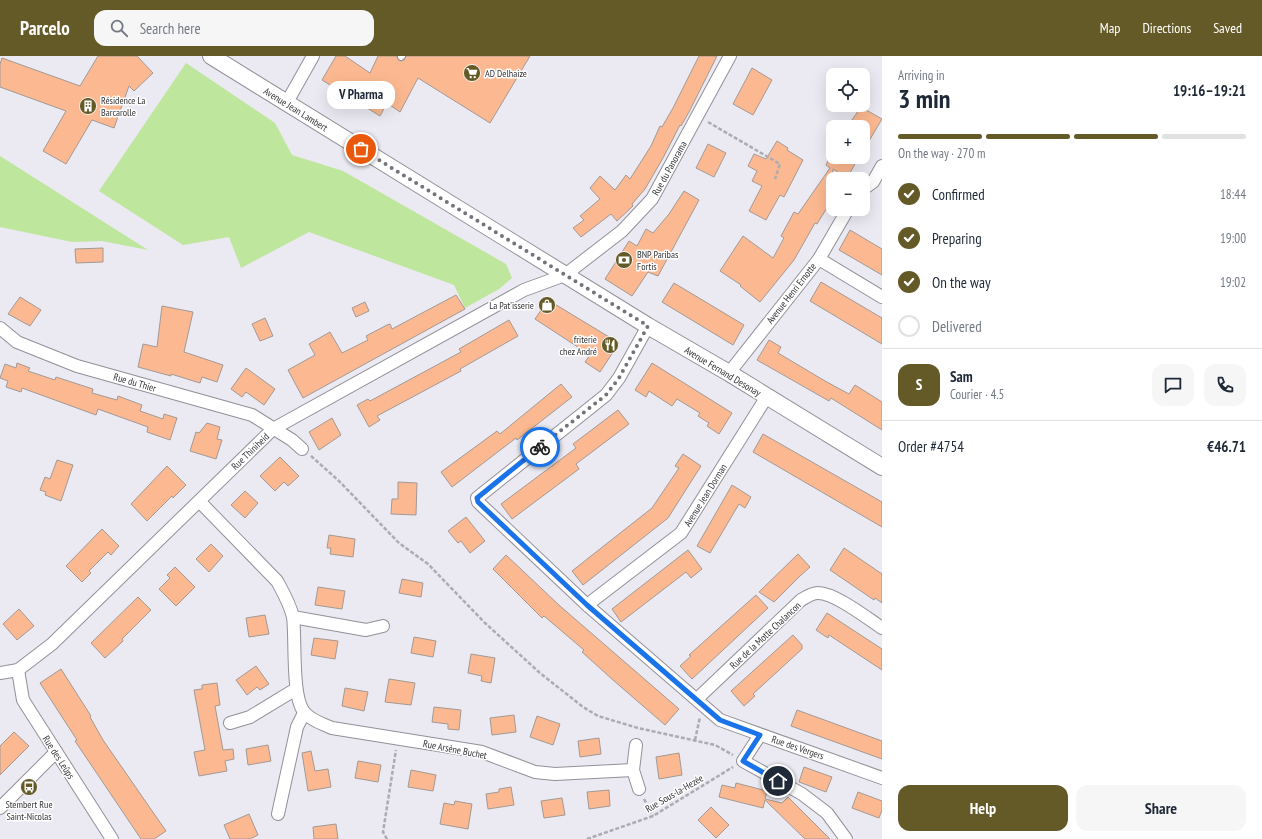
<!DOCTYPE html>
<html lang="en">
<head>
<meta charset="utf-8">
<style>
  :root { --surface:#fff; --page:#f6f6f7; --text:#1f2937; --muted:#747a83; --line:#e0e1e3; --accent:#645a27 }
  body { margin:0; font-family:"PT Sans Narrow",sans-serif; background:var(--page); color:var(--text); height:100vh; display:flex; flex-direction:column; font-size:15px; white-space:nowrap }
  * { box-sizing:border-box; margin:0 }
  p { font-size:13px; color:var(--muted) }
  .icon { flex:none; width:22px; height:22px; fill:none; stroke:currentColor; stroke-width:2; stroke-linecap:round; stroke-linejoin:round }
  .map { position:relative; flex:1; overflow:hidden }
  .panel { display:flex; flex-direction:column; background:var(--surface); width:380px }
  .panel>* { flex:none }
  .controls { position:absolute; left:826px; top:12px; display:grid; gap:8px }
  .controls a { display:grid; place-items:center; width:44px; height:44px; border-radius:8px; background:var(--surface); box-shadow:0 4px 16px #0002; font-size:20px }
  .pin { position:absolute; display:grid; place-items:center; width:34px; height:34px; color:#fff; margin:-17px; border:2px solid #fff; border-radius:50%; box-shadow:0 1px 4px #0007 }
  .courier { position:absolute; display:grid; place-items:center; width:40px; height:40px; margin:-20px; border:3px solid #1a73e8; border-radius:50%; background:#fff; color:#222; box-shadow:0 1px 5px #0007 }
  .bubble { position:absolute; height:28px; border-radius:12px; background:var(--surface); box-shadow:0 4px 16px #0002; font-size:13px; font-weight:800; line-height:28px; text-align:center }
  .overview em { font-style:normal; font-weight:800 }
  .overview div { display:flex; flex-direction:column-reverse }
  .overview { display:flex; align-items:center; justify-content:space-between; height:68px; padding:0 16px }
  h1 { font-size:26px; font-weight:800; line-height:30px }
  .bar { display:grid; grid-template-columns:repeat(4,1fr); gap:6px 4px; align-content:center; height:48px; padding:0 16px }
  .bar i { height:5px; border-radius:3px; background:var(--line) }
  .bar .on { background:var(--accent) }
  .bar p { grid-column:span 4 }
  .line { display:flex; align-items:center; gap:10px; padding:0 16px; border-top:1px solid var(--line) }
  .line div { flex:1 }
  .round { display:grid; place-items:center; flex:none; width:42px; height:42px; border-radius:12px; background:var(--page) }
  ol { padding:0 16px; list-style:none }
  li { display:flex; align-items:center; gap:12px; height:44px }
  li p { margin-inline-start:auto }
  li .icon { padding:4px; border-radius:50%; background:var(--accent); color:#fff; stroke-width:4 }
  li:last-child { color:var(--muted) }
  li i { width:22px; height:22px; border:2px solid var(--line); border-radius:50% }
  .primary-button { display:flex; gap:8px; margin-top:auto; padding:8px 16px }
  .primary-button a { flex:1; height:46px; border-radius:12px; background:var(--accent); color:#fff; font-size:16px; font-weight:800; line-height:46px; text-align:center }
  .primary-button a+a { background:var(--page); color:var(--text) }
  header { display:flex; align-items:center; gap:24px; box-sizing:border-box; height:56px; padding:0 20px; background:var(--accent); color:#fff }
  header strong { font-size:19px }
  nav { display:flex; gap:22px; margin-inline-start:auto; font-size:14px }
  .search { width:280px; height:36px; background:var(--page); display:flex; align-items:center; gap:10px; box-sizing:border-box; padding:0 14px; border-radius:12px; color:var(--muted); font-size:15px }
  main { display:flex; flex:1; min-height:0 }
  .map>svg:first-child { display:block }
</style>
</head>
<body>
<header>
<strong>Parcelo</strong>
<div class="search"><svg class="icon" aria-label="search" viewBox="0 0 24 24"><circle cx="10" cy="10" r="6"/><path d="M15 15l6 6"/></svg>Search here</div>
<nav><a>Map</a><a>Directions</a><a>Saved</a></nav>
</header>
<main>
<div class="map">
<svg width="882" height="783" viewBox="0 0 882 783">
  <rect width="100%" height="100%" fill="#ebe9f1"/>
  <!-- green -->
  <g fill="#bee69c">
    <polygon points="186,7 275,67 292,99 343,115 506,208 512,222 499,233 465,252 454,229 309,176 241,212 229,181 183,189 99,135"/>
    <polygon points="0,100 148,194 102,185 72,186 0,171"/>
  </g>
  <!-- building -->
  <g fill="#fcb991" stroke="#a29995">
    <polygon points="98,0 137,0 153,17 134,35 129,30 114,72 92,64 66,108 43,95 66,55 0,31 0,8 2,2 80,30"/>
    <polygon points="336,0 345,0 370,17 378,0 397,0 400,5 404,4 406,0 530,0 490,67 418,22 400,56 387,47 380,60 322,24"/>
    <polygon points="699,0 717,0 689,56 681,70 680,69 663,102 645,133 632,148 633,150 617,165 611,158 581,181 573,172 584,164 580,160 600,143 590,132 600,120 615,134 626,119 630,123 651,90 660,70 662,71 673,52"/>
    <polygon points="752,12 772,24 753,59 733,48"/>
    <polygon points="861,51 882,63 863,95 863,71 847,71"/>
    <polygon points="777,85 788,92 787,94 803,104 784,141 780,139 766,164 749,155 762,130 752,125 757,115 748,110 754,98 766,103"/>
    <polygon points="708,88 726,97 714,121 696,112"/>
    <polygon points="830,101 859,101 847,122 833,113 833,142 817,168 815,167 794,204 760,246 740,230 741,229 720,215 743,180 773,202 784,182 781,180 794,156 798,158 830,112 826,109"/>
    <polygon points="684,135 699,144 658,220 648,216 632,240 605,223 629,185 637,190 646,173 653,177 669,158"/>
    <polygon points="850,174 882,193 882,219 839,194"/>
    <polygon points="103,192 103,206 76,207 75,193"/>
    <polygon points="821,226 882,262 882,288 810,245"/>
    <polygon points="674,227 744,269 733,289 662,246"/>
    <polygon points="456,239 465,253 303,342 288,314 315,299 309,288 330,276 342,297 368,284 366,280 387,269 390,268 392,273"/>
    <polygon points="20,241 41,254 30,270 8,258"/>
    <polygon points="548,244 619,287 600,316 585,306 590,299 535,263"/>
    <polygon points="365,246 369,255 356,261 352,252"/>
    <polygon points="162,250 193,256 184,296 223,309 217,326 202,321 200,327 171,318 171,320 138,311 143,288 157,291"/>
    <polygon points="265,262 273,280 260,285 252,268"/>
    <polygon points="509,264 518,280 460,313 461,315 377,360 380,364 369,371 357,349 368,343 370,345 461,296 459,293"/>
    <polygon points="769,284 781,291 778,297 825,325 849,338 855,329 882,346 882,374 831,342 829,345 757,304"/>
    <polygon points="17,307 30,312 28,315 55,324 56,321 93,333 92,337 117,344 118,340 142,349 140,355 163,363 164,358 177,362 170,384 147,376 148,371 98,353 96,359 22,332 21,336 6,331 8,325 0,322 5,308 16,312"/>
    <polygon points="652,307 732,357 719,378 707,370 709,367 698,360 700,357 677,343 672,350 649,335 646,341 635,334"/>
    <polygon points="246,312 275,333 264,349 246,336 242,341 231,333"/>
    <polygon points="561,328 572,341 517,384 516,382 452,431 441,416 497,375 500,378"/>
    <polygon points="618,354 629,368 576,408 579,413 512,463 501,448 576,392 573,388"/>
    <polygon points="332,362 341,379 319,394 309,376"/>
    <polygon points="207,367 220,371 217,383 222,384 216,403 190,395 196,376 199,377"/>
    <polygon points="763,378 882,446 882,471 753,396"/>
    <polygon points="683,398 701,410 668,462 583,529 572,515 652,452 679,412 675,410"/>
    <polygon points="280,401 299,420 288,430 284,426 275,435 260,420"/>
    <polygon points="57,404 73,409 61,445 45,439 46,436 40,434 45,421 50,423"/>
    <polygon points="167,410 186,429 173,442 172,440 147,465 131,448"/>
    <polygon points="398,426 417,427 416,459 391,458 392,443 398,443"/>
    <polygon points="732,429 751,441 745,452 739,448 710,497 697,490"/>
    <polygon points="245,435 258,447 245,462 231,449"/>
    <polygon points="466,461 485,485 470,497 461,485 458,487 448,475"/>
    <polygon points="102,473 119,490 111,499 108,496 89,515 91,517 82,526 66,510"/>
    <polygon points="329,479 355,483 353,501 330,498 331,492 327,492"/>
    <polygon points="211,488 223,500 209,516 196,503"/>
    <polygon points="844,492 882,518 882,547 875,542 874,544 830,514"/>
    <polygon points="688,494 702,513 691,522 686,516 621,566 612,553"/>
    <polygon points="798,498 810,511 799,521 774,546 759,536"/>
    <polygon points="506,499 560,550 679,653 665,669 613,624 582,596 584,594 544,560 542,562 493,513"/>
    <polygon points="175,511 195,531 176,550 159,533 170,522 167,519"/>
    <polygon points="402,523 423,527 421,541 399,537"/>
    <polygon points="318,531 345,535 342,553 315,549"/>
    <polygon points="756,539 768,552 692,623 680,610 691,600 689,599"/>
    <polygon points="138,541 151,554 122,583 123,585 105,602 91,587"/>
    <polygon points="19,553 34,570 17,584 3,568"/>
    <polygon points="827,557 882,593 882,614 829,579 828,582 816,574"/>
    <polygon points="265,559 269,578 249,581 246,562"/>
    <polygon points="793,579 802,589 802,593 753,638 755,640 744,650 731,635"/>
    <polygon points="414,581 436,585 433,601 411,597"/>
    <polygon points="314,582 338,585 335,603 311,599"/>
    <polygon points="471,598 495,602 491,627 481,625 482,620 468,617"/>
    <polygon points="256,610 269,628 260,634 257,631 247,639 236,624"/>
    <polygon points="61,613 91,660 90,661 103,684 166,775 154,783 141,783 75,685 77,684 40,627"/>
    <polygon points="389,623 415,627 411,649 385,646"/>
    <polygon points="217,627 220,649 215,650 223,694 233,693 234,703 225,705 227,715 199,720 194,696 205,694 194,634 202,633 202,629"/>
    <polygon points="345,632 368,636 364,655 342,650"/>
    <polygon points="434,651 461,654 459,674 448,673 448,668 432,666"/>
    <polygon points="797,654 882,685 882,703 791,670"/>
    <polygon points="514,659 516,676 492,679 490,662"/>
    <polygon points="537,660 560,668 553,689 530,681"/>
    <polygon points="14,676 29,690 0,719 0,690"/>
    <polygon points="599,682 601,698 580,701 578,685"/>
    <polygon points="268,689 271,705 248,709 246,693"/>
    <polygon points="311,695 315,715 328,713 331,731 308,735 302,697"/>
    <polygon points="679,697 682,719 659,723 656,701"/>
    <polygon points="358,705 381,709 378,726 355,722"/>
    <polygon points="804,711 832,721 826,736 799,726"/>
    <polygon points="411,714 436,719 433,735 408,731"/>
    <polygon points="736,727 767,735 765,743 782,747 788,741 830,783 805,783 765,744 763,752 719,741 722,729 735,732"/>
    <polygon points="511,731 514,749 488,753 486,738 499,736 499,733"/>
    <polygon points="609,734 610,750 589,753 587,736"/>
    <polygon points="858,736 882,745 882,754 879,762 852,752"/>
    <polygon points="562,742 565,759 544,762 541,745"/>
    <polygon points="455,745 472,748 468,773 440,768 444,747 454,749"/>
    <polygon points="711,751 729,769 716,782 698,764"/>
    <polygon points="249,758 258,779 250,783 230,783 224,769"/>
    <polygon points="336,768 338,783 314,783 313,771"/>
  </g>
  <g fill="none" stroke-linecap="round" stroke-linejoin="round">
    <!-- lane casing -->
    <g stroke="#929098" stroke-width="8">
      <polyline id="lane" points="401,1 402,0"/>
    </g>
    <!-- street casing -->
    <g stroke="#929098" stroke-width="14">
      <g id="street">
        <polyline points="286,48 313,0"/>
        <polyline points="863,133 873,126 882,110"/>
        <polyline points="819,203 882,241"/>
        <polyline points="648,270 619,322 606,339 477,442 478,446 587,549 720,664 882,722"/>
        <polyline points="0,272 17,286 77,310 252,359 292,384 302,393"/>
        <polyline points="729,317 819,203 848,153"/>
        <path d="M200 446 277 525C283 536 290 548 293 561 296 582 291 643 305 657 312 665 323 668 332 672L482 696 535 716 555 718 633 714"/>
        <polyline points="587,549 681,477 766,342"/>
        <polyline points="293,561 366,574 383,570"/>
        <polyline points="18,614 23,644 112,783"/>
        <polyline points="0,617 18,614 52,588 273,373 524,234 565,219 622,175 652,143 730,0"/>
        <path d="M697 643 801 544C806 541 812 537 818 537 835 537 867 562 882 572"/>
        <polyline points="230,667 250,661 296,633"/>
        <polyline points="760,679 743,705 802,738 827,757 846,783"/>
        <polyline points="636,689 633,714 639,733"/>
        <polyline points="0,752 56,696"/>
        <polyline points="278,758 297,671 304,657"/>
      </g>
    </g>
    <!-- secondary casing -->
    <g stroke="#929098" stroke-width="18">
      <polyline id="secondary" points="211,0 648,270 729,317 882,411"/>
    </g>
    <!-- path -->
    <g stroke="#acabb1" stroke-width="2.5" stroke-dasharray="4 2" stroke-linecap="butt">
      <polyline points="708,66 780,108 775,123"/>
      <polyline points="311,400 339,425 399,487 428,508 485,567 540,617 583,651 598,660 638,672 715,689 733,699"/>
      <polyline points="695,684 700,661"/>
      <polyline points="644,743 653,760"/>
      <polyline points="387,783 383,776 396,694"/>
      <polyline points="587,783 653,760 733,711"/>
    </g>
    <!-- lane -->
    <use href="#lane" stroke="#fff" stroke-width="6"/>
    <!-- street -->
    <use href="#street" stroke="#fff" stroke-width="12"/>
    <!-- secondary -->
    <use href="#secondary" stroke="#fff" stroke-width="16"/>
  </g>
  <g fill="none" stroke-linecap="round" stroke-linejoin="round">
    <!-- done -->
    <polyline stroke="#757379" stroke-width="4" stroke-dasharray="0 7.2" points="361,93 648,270 619,322 606,339 540,391"/>
    <!-- route -->
    <polyline stroke="#1a73e8" stroke-width="5" points="540,391 477,442 478,446 587,549 720,664 760,679 743,705 778,725"/>
  </g>
  <!-- icons -->
  <defs>
    <g id="supermarket-disc" transform="scale(0.9)"><circle r="9.5" fill="#645a27" stroke="#fff"/><path d="M-6-5.5h2.5l.6 2H6L4.5 2H-2.5L-4.4-4H-6ZM-1.5 3.2a1.3 1.3 0 1 0 .1 0ZM3 3.2a1.3 1.3 0 1 0 .1 0Z" fill="#fff"/></g>
    <g id="building-disc" transform="scale(0.9)"><circle r="9.5" fill="#645a27" stroke="#fff"/><path d="M-4-6H4V6H1V3H-1V6H-4ZM-2.5-4.3h1.7v1.8h-1.7ZM.8-4.3h1.7v1.8H.8ZM-2.5-1h1.7V.8h-1.7ZM.8-1h1.7V.8H.8Z" fill="#fff"/></g>
    <g id="bank-disc" transform="scale(0.9)"><circle r="9.5" fill="#645a27" stroke="#fff"/><path d="M-6-4H6V4H-6ZM0-2.3a2.3 2.3 0 1 0 0 4.6a2.3 2.3 0 1 0 0-4.6Z" fill="#fff"/></g>
    <g id="shop-disc" transform="scale(0.9)"><circle r="9.5" fill="#645a27" stroke="#fff"/><path d="M-5-2.5h2.3a2.7 3.5 0 0 1 5.4 0H5L5.5 6h-11ZM-1.5-2.5h3a1.5 2.3 0 0 0-3 0Z" fill="#fff"/></g>
    <g id="restaurant-disc" transform="scale(0.9)"><circle r="9.5" fill="#645a27" stroke="#fff"/><path d="M-5-6h1v4h1v-4h1v4h1v-4h1v5L-1.5 .5V6h-2V.5L-5-1ZM5-6V6H3V1.5H1.5Q1.5-4 5-6Z" fill="#fff"/></g>
    <g id="bus-disc" transform="scale(0.9)"><circle r="9.5" fill="#645a27" stroke="#fff"/><path d="M-5-6H5V4H4V6H2V4H-2V6H-4V4H-5ZM-3.5-4V0h7V-4ZM-3.5 1.2v1.5H-2V1.2ZM2 1.2v1.5H3.5V1.2Z" fill="#fff"/></g>
  </defs>
  <g fill-rule="evenodd">
    <use href="#supermarket-disc" x="472" y="17"/>
    <use href="#building-disc" x="88" y="50"/>
    <use href="#bank-disc" x="624" y="204"/>
    <use href="#shop-disc" x="547" y="249"/>
    <use href="#restaurant-disc" x="610" y="289"/>
    <use href="#bus-disc" x="29" y="731"/>
  </g>
  <g text-anchor="middle" stroke-width="3" stroke-linejoin="round" paint-order="stroke">
    <!-- poi labels -->
    <g font-size="10" fill="#353438" stroke="#fff" text-anchor="start">
      <text x="485" y="21">AD Delhaize</text>
      <text x="101" y="48">Résidence La<tspan x="101" dy="12">Barcarolle</tspan></text>
      <text x="637" y="202">BNP Paribas<tspan x="637" dy="12">Fortis</tspan></text>
      <text x="534" y="253" text-anchor="end">La Pat’isserie</text>
      <text x="597" y="287" text-anchor="end">friterie<tspan x="597" dy="12">chez André</tspan></text>
      <text x="29" y="752" text-anchor="middle">Stembert Rue<tspan x="29" dy="12">Saint-Nicolas</tspan></text>
    </g>
    <!-- street labels -->
    <g font-size="10" fill="#353438" stroke="#fff">
      <text transform="translate(296 53) rotate(32)" y="4">Avenue Jean Lambert</text>
      <text transform="translate(669 112) rotate(-61)" y="4">Rue du Panorama</text>
      <text transform="translate(791 237) rotate(-52)" y="4">Avenue Henri Ernotte</text>
      <text transform="translate(723 315) rotate(31)" y="4">Avenue Fernand Desonay</text>
      <text transform="translate(135 326) rotate(16)" y="4">Rue du Thier</text>
      <text transform="translate(250 395) rotate(-44)" y="4">Rue Thiniheid</text>
      <text transform="translate(705 439) rotate(-58)" y="4">Avenue Jean Dorman</text>
      <text transform="translate(765 579) rotate(-43)" y="4">Rue de la Motte Chalancon</text>
      <text transform="translate(798 691) rotate(19)" y="4">Rue des Vergers</text>
      <text transform="translate(455 693) rotate(11)" y="4">Rue Arsène Buchet</text>
      <text transform="translate(59 701) rotate(57)" y="4">Rue des Leûps</text>
      <text transform="translate(674 737) rotate(-30)" y="4">Rue Sous-la-Hezée</text>
    </g>
  </g>
</svg>
<div class="controls">
<a><svg class="icon" aria-label="locate" viewBox="0 0 24 24"><circle cx="12" cy="12" r="6"/><path d="M12 2v4M12 18v4M2 12h4M18 12h4"/></svg></a>
<a>+</a>
<a>−</a>
</div>
<div class="pin" style="left:361px;top:93px;background:#ea580c"><svg class="icon" aria-label="bag" viewBox="0 0 24 24"><path d="M5 8h14l-1 12H6zM9 8a3 3 0 0 1 6 0"/></svg></div>
<div class="pin" style="left:778px;top:725px;background:#1f2937"><svg class="icon" aria-label="home" viewBox="0 0 24 24"><path d="M3 11l9-7 9 7M6 9v11h12V9"/></svg></div>
<div class="courier" style="left:540px;top:391px"><svg class="icon" aria-label="bike" viewBox="0 0 24 24"><circle cx="6" cy="16" r="4"/><circle cx="18" cy="16" r="4"/><path d="M6 16l4-8h5l3 8M10 8l3 8H6M13 5h3"/></svg></div>
<div class="bubble" style="left:327px;top:25px;width:68px">V Pharma</div>
</div>
<section class="panel">
<div class="overview"><div><h1>3 min</h1><p>Arriving in</p></div><em>19:16–19:21</em></div>
<div class="bar"><i class="on"></i><i class="on"></i><i class="on"></i><i></i><p>On the way · 270 m</p></div>
<ol>
<li><svg class="icon" aria-label="check" viewBox="0 0 24 24"><path d="M5 12l5 5 9-10"/></svg>Confirmed<p>18:44</p></li>
<li><svg class="icon" aria-label="check" viewBox="0 0 24 24"><path d="M5 12l5 5 9-10"/></svg>Preparing<p>19:00</p></li>
<li><svg class="icon" aria-label="check" viewBox="0 0 24 24"><path d="M5 12l5 5 9-10"/></svg>On the way<p>19:02</p></li>
<li><i></i>Delivered</li>
</ol>
<div class="line" style="height:72px"><b class="round" style="background:var(--accent);color:#fff">S</b><div><b>Sam</b><p>Courier · 4.5</p></div><a class="round"><svg class="icon" aria-label="chat" viewBox="0 0 24 24"><path d="M4 5h16v11H9l-5 4z"/></svg></a><a class="round"><svg class="icon" aria-label="phone" viewBox="0 0 24 24"><path d="M5 4h4l2 5-3 2q2 4 5 5l2-3 5 2v4C11 20 4 13 5 4z"/></svg></a></div>
<div class="line" style="height:52px"><div>Order #4754</div><b>€46.71</b></div>
<div class="primary-button"><a>Help</a><a>Share</a></div>
</section>
</main>
</body>
</html>
